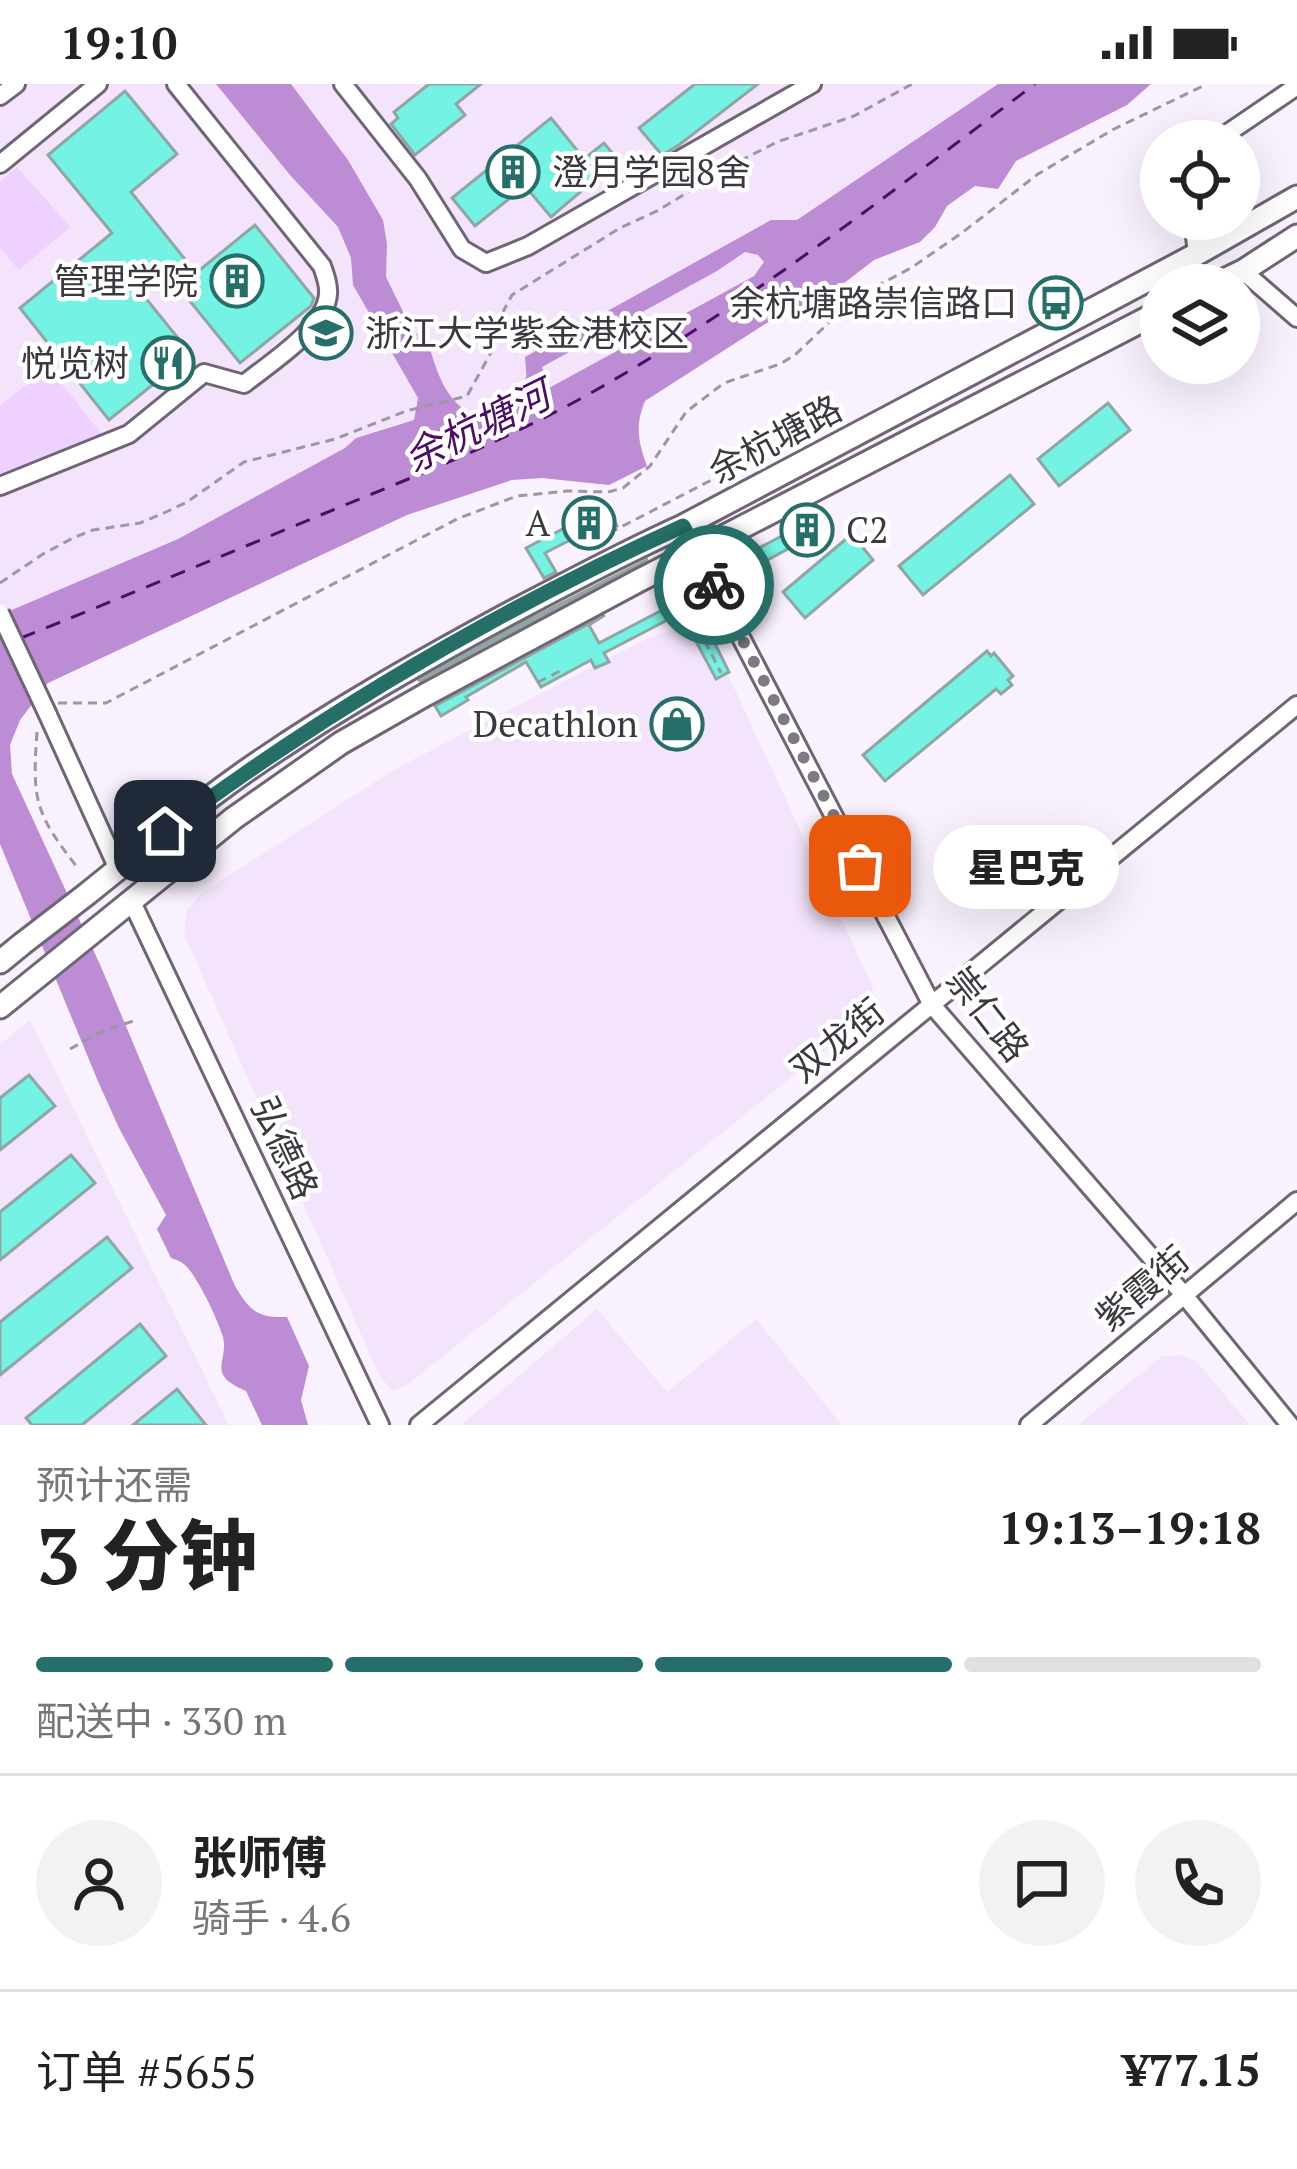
<!DOCTYPE html>
<html lang="zh">
<head>
<meta charset="utf-8">
<style>
  :root { --surface:#fff; --page:#f2f2f2; --text:#222; --muted:#767676; --line:#e0e0e0; --accent:#266f68 }
  body { margin:0; font-family:"PT Serif","Noto Sans SC",serif; background:var(--page); color:var(--text); height:100vh; display:flex; flex-direction:column; font-size:45px; white-space:nowrap }
  * { box-sizing:border-box; margin:0 }
  p { font-size:39px; color:var(--muted) }
  .icon { flex:none; width:66px; height:66px; fill:none; stroke:currentColor; stroke-width:2; stroke-linecap:round; stroke-linejoin:round }
  .map { position:relative; height:1341px; overflow:hidden }
  .drawer { display:flex; flex-direction:column; background:var(--surface); flex:1 }
  .drawer>* { flex:none }
  .buttons { position:absolute; left:1140px; top:36px; display:grid; gap:24px }
  .buttons a { display:grid; place-items:center; width:120px; height:120px; border-radius:50%; background:var(--surface); box-shadow:0 12px 48px #0002; font-size:60px }
  .pin { position:absolute; display:grid; place-items:center; width:102px; height:102px; color:#fff; margin:-51px; border-radius:24px; box-shadow:0 6px 18px #0006 }
  .courier { position:absolute; display:grid; place-items:center; width:120px; height:120px; margin:-60px; border:9px solid #266f68; border-radius:50%; background:#fff; color:#222; box-shadow:0 3px 15px #0007 }
  .bubble { position:absolute; height:84px; border-radius:42px; background:var(--surface); box-shadow:0 12px 48px #0002; font-size:39px; font-weight:800; line-height:84px; text-align:center }
  .summary em { font-style:normal; font-weight:800 }
  .summary div { display:flex; flex-direction:column-reverse }
  .summary { display:flex; align-items:center; justify-content:space-between; height:204px; padding:0 36px }
  h1 { font-size:78px; font-weight:800; line-height:90px }
  .bar { display:grid; grid-template-columns:repeat(4,1fr); gap:18px 12px; align-content:center; height:144px; padding:0 36px }
  .bar i { height:15px; border-radius:9px; background:var(--line) }
  .bar .on { background:var(--accent) }
  .bar p { grid-column:span 4 }
  .line { display:flex; align-items:center; gap:30px; padding:0 36px; border-top:3px solid var(--line) }
  .line div { flex:1 }
  .round { display:grid; place-items:center; flex:none; width:126px; height:126px; border-radius:63px; background:var(--page) }
  .status { display:flex; justify-content:space-between; align-items:center; height:84px; padding:0 60px; background:var(--surface); direction:ltr }
  .status svg { height:33px; fill:currentColor }
  .map>svg:first-child { display:block }
</style>
</head>
<body>
<div class="status"><b>19:10</b><svg viewBox="0 0 49 12"><path d="M0 12V9h3v3zM5 12V6h3v6zM10 12V3h3v9zM15 12V0h3v12zM26 1h20v11H26zM47 4h2v5h-2z"/></svg></div>
<div class="map">
<svg width="1297" height="1341" viewBox="0 0 1297 1341">
  <rect width="100%" height="100%" fill="#faf1ff"/>
  <!-- built -->
  <g fill="#f3e4fc">
    <polygon points="0,0 998,0 797,136 754,192 549,305 486,332 400,339 356,354 346,364 177,455 0,531"/>
    <polygon points="688,540 712,556 872,901 874,915 864,935 406,1302 392,1307 379,1291 184,850 187,826 200,810 397,684 646,555"/>
    <polygon points="30,936 229,1341 0,1341 0,960"/>
    <polygon points="597,1225 667,1308 756,1235 842,1341 461,1341"/>
    <polygon points="1180,1271 1196,1277 1250,1341 1078,1341 1162,1272"/>
  </g>
  <!-- green -->
  <g fill="#eed1fe">
    <polygon points="17,83 70,143 19,186 0,164 0,97"/>
    <polygon points="49,284 104,353 0,395 0,321"/>
  </g>
  <!-- water -->
  <path fill="#bc8cd4" fill-rule="evenodd" d="M216 0H291L348 76 383 136 387 160 386 193 414 250 426 249C432 273 442 313 466 326 490 339 519 318 526 293 527 292 525 275 525 273L771 136H797L998 0H1151L1127 21 1016 77 998 105 975 102 947 122 935 143 920 158 874 176 839 203 765 240 645 317C635 341 638 358 647 382L609 401 542 394 512 396 407 431 48 599 20 636 10 661 12 690 102 885 235 1202C250 1227 257 1234 287 1233L309 1282 301 1316 308 1341H262L246 1307C205 1290 229 1278 223 1253 218 1236 199 1196 187 1183 181 1177 179 1177 171 1174L157 1145 166 1131 119 1044 97 995 0 760V531L178 455 345 364 356 354 414 336 418 314 353 201 351 174 338 143 290 91ZM745 168 758 171 764 178 754 192 549 304 542 283 717 187Z"/>
  <g fill="none" stroke-linecap="round" stroke-linejoin="round">
    <!-- ferry -->
    <path stroke="#4d0e66" stroke-width="3" stroke-dasharray="15 12" stroke-linecap="butt" d="M21 554C128 511 234 467 340 423 421 390 503 357 580 315 743 225 887 111 1035 0"/>
  </g>
  <!-- building -->
  <g fill="#74f2e4" stroke="#90a6a3" stroke-width="3">
    <polygon points="429,0 481,0 456,20 465,31 415,71 391,40 398,34 394,28"/>
    <polygon points="695,0 758,0 679,61 662,71 639,44"/>
    <polygon points="125,7 177,70 131,108 196,189 255,141 314,214 311,222 240,279 164,185 139,206 191,270 109,336 20,224 112,149 48,71"/>
    <polygon points="551,34 584,75 604,59 618,76 551,133 525,102 475,142 452,114"/>
    <polygon points="1108,319 1130,346 1059,402 1038,375"/>
    <polygon points="1010,391 1034,420 923,511 899,482"/>
    <polygon points="813,423 825,445 747,487 740,474 791,447 784,438"/>
    <polygon points="599,426 605,438 545,469 556,488 544,494 526,464"/>
    <polygon points="852,450 873,476 805,534 783,508"/>
    <polygon points="648,475 420,597 419,596 519,541"/>
    <polygon points="691,511 729,588 716,595 681,529 604,569 609,578 595,584 591,576 541,603 526,578 466,613 468,616 441,632 435,622 605,531 589,541 599,559"/>
    <polygon points="987,567 991,572 994,569 1013,592 1008,596 1012,601 1001,610 996,605 885,697 863,671"/>
    <polygon points="29,991 55,1022 0,1066 0,1014"/>
    <polygon points="71,1071 95,1099 0,1176 0,1128"/>
    <polygon points="107,1153 132,1184 0,1291 0,1238"/>
    <polygon points="140,1240 166,1272 82,1341 32,1341 26,1334"/>
    <polygon points="177,1305 206,1341 133,1341"/>
  </g>
  <g fill="none" stroke-linecap="round" stroke-linejoin="round">
    <!-- minor casing -->
    <g stroke="#6f6574" stroke-width="22">
      <g id="minor">
        <polyline points="343,0 418,95 462,165 486,179 528,162 812,0"/>
        <polyline points="0,12 16,0"/>
        <polyline points="1216,57 1297,2"/>
        <polyline points="0,80 98,0"/>
        <polyline points="1193,135 1197,170"/>
        <polyline points="1243,187 1297,234"/>
        <path d="M0 402 129 350 204 289 244 300C270 279 326 244 328 210 329 200 325 191 322 182L176 0"/>
        <polyline points="683,442 932,921 1184,1211 1290,1341"/>
        <polyline points="48,631 118,785"/>
        <polyline points="131,816 380,1341"/>
        <polyline points="419,1341 1297,621"/>
        <polyline points="1029,1341 1297,1117"/>
      </g>
    </g>
    <!-- major casing -->
    <g stroke="#6f6574" stroke-width="27">
      <g id="major">
        <polyline points="1214,201 1243,187 1297,152"/>
        <path d="M87 810C139 768 191 726 246 687 331 628 421 577 512 528 569 498 625 468 683 442L1197 170 1297 113"/>
        <polyline points="0,878 22,860"/>
        <polyline points="0,923 234,734 341,659 425,611 636,498 1161,227"/>
      </g>
    </g>
    <!-- path -->
    <g stroke="#9d97a1" stroke-width="3" stroke-dasharray="9 6" stroke-linecap="butt">
      <polyline points="564,452 610,428 618,444"/>
      <polyline points="596,456 725,389 727,392"/>
      <polyline points="783,459 821,439"/>
      <polyline points="0,499 43,470 75,453 93,446 140,439 164,429 187,418 244,378 335,355 406,327 467,312 494,263 504,226 512,211 620,144 659,126 730,82 777,58 854,32 912,0"/>
      <polyline points="659,518 661,523 680,524 683,517"/>
      <polyline points="705,557 721,589"/>
      <polyline points="538,598 564,585"/>
      <polyline points="58,619 106,619 457,435 517,412 568,407 608,408 623,404 650,382 686,328 724,299 780,280 795,271 839,229 877,202 911,184 963,148 1038,90 1114,45 1207,0"/>
      <path d="M37 648C32 716 35 729 77 783"/>
      <polyline points="70,965 101,948 133,937"/>
    </g>
    <!-- minor -->
    <use href="#minor" stroke="#fff" stroke-width="16"/>
    <!-- major -->
    <use href="#major" stroke="#fff" stroke-width="21"/>
    <!-- minor-bridge casing -->
    <g stroke="#6f6574" stroke-width="22" stroke-linecap="butt">
      <polyline id="minor-bridge" points="0,529 48,631"/>
    </g>
    <!-- major-bridge casing -->
    <g stroke="#6f6574" stroke-width="27" stroke-linecap="butt">
      <polyline id="major-bridge" points="22,860 87,810"/>
    </g>
    <!-- minor-bridge -->
    <use href="#minor-bridge" stroke="#fff" stroke-width="16"/>
    <!-- major-bridge -->
    <use href="#major-bridge" stroke="#fff" stroke-width="21"/>
  </g>
  <g fill="none" stroke-linecap="round" stroke-linejoin="round">
    <!-- done -->
    <polyline stroke="#7e7982" stroke-width="12" stroke-dasharray="0 21.6" points="714,501 860,782"/>
    <!-- route -->
    <path stroke="#266f68" stroke-width="15" d="M165 747C326 627 500 525 683 442L714 501"/>
  </g>
  <!-- icons -->
  <defs>
    <g id="building-ring" transform="scale(2.7)"><circle r="9.5" fill="#fff" stroke="#266f68" stroke-width="1.5"/><path d="M-4-6H4V6H1V3H-1V6H-4ZM-2.5-4.3h1.7v1.8h-1.7ZM.8-4.3h1.7v1.8H.8ZM-2.5-1h1.7V.8h-1.7ZM.8-1h1.7V.8H.8Z" fill="#266f68"/></g>
    <g id="bus-ring" transform="scale(2.7)"><circle r="9.5" fill="#fff" stroke="#266f68" stroke-width="1.5"/><path d="M-5-6H5V4H4V6H2V4H-2V6H-4V4H-5ZM-3.5-4V0h7V-4ZM-3.5 1.2v1.5H-2V1.2ZM2 1.2v1.5H3.5V1.2Z" fill="#266f68"/></g>
    <g id="university-ring" transform="scale(2.7)"><circle r="9.5" fill="#fff" stroke="#266f68" stroke-width="1.5"/><path d="M0-5L7-2L0 1L-7-2ZM-4 1L0 2.5L4 1V4Q0 6-4 4Z" fill="#266f68"/></g>
    <g id="restaurant-ring" transform="scale(2.7)"><circle r="9.5" fill="#fff" stroke="#266f68" stroke-width="1.5"/><path d="M-5-6h1v4h1v-4h1v4h1v-4h1v5L-1.5 .5V6h-2V.5L-5-1ZM5-6V6H3V1.5H1.5Q1.5-4 5-6Z" fill="#266f68"/></g>
    <g id="shop-ring" transform="scale(2.7)"><circle r="9.5" fill="#fff" stroke="#266f68" stroke-width="1.5"/><path d="M-5-2.5h2.3a2.7 3.5 0 0 1 5.4 0H5L5.5 6h-11ZM-1.5-2.5h3a1.5 2.3 0 0 0-3 0Z" fill="#266f68"/></g>
  </defs>
  <g fill-rule="evenodd">
    <use href="#building-ring" x="513" y="88"/>
    <use href="#building-ring" x="237" y="197"/>
    <use href="#bus-ring" x="1056" y="219"/>
    <use href="#university-ring" x="326" y="249"/>
    <use href="#restaurant-ring" x="168" y="279"/>
    <use href="#building-ring" x="589" y="439"/>
    <use href="#building-ring" x="807" y="446"/>
    <use href="#shop-ring" x="677" y="640"/>
  </g>
  <g text-anchor="middle" stroke-width="9" stroke-linejoin="round" paint-order="stroke">
    <!-- poi labels -->
    <g font-size="36" fill="#3c383f" stroke="#fff" text-anchor="end">
      <text x="552" y="101" text-anchor="start">澄月学园8舍</text>
      <text x="198" y="210">管理学院</text>
      <text x="1017" y="232">余杭塘路崇信路口</text>
      <text x="365" y="262" text-anchor="start">浙江大学紫金港校区</text>
      <text x="129" y="292">悦览树</text>
      <text x="550" y="452">A</text>
      <text x="846" y="459" text-anchor="start">C2</text>
      <text x="638" y="653">Decathlon</text>
    </g>
    <!-- street labels -->
    <g font-size="36" fill="#3c383f" stroke="#fff">
      <text transform="translate(775 355) rotate(-28)" y="13">余杭塘路</text>
      <text transform="translate(988 930) rotate(52)" y="13">崇仁路</text>
      <text transform="translate(837 956) rotate(-39)" y="13">双龙街</text>
      <text transform="translate(285 1064) rotate(65)" y="13">弘德路</text>
      <text transform="translate(1142 1204) rotate(-40)" y="13">紫霞街</text>
    </g>
    <!-- water labels -->
    <g font-size="39" font-style="italic" fill="#4d0e66" stroke="#fff">
      <text transform="translate(477 342) rotate(-26)" y="14">余杭塘河</text>
    </g>
  </g>
</svg>
<div class="buttons">
<a><svg class="icon" aria-label="locate" viewBox="0 0 24 24"><circle cx="12" cy="12" r="6"/><path d="M12 2v4M12 18v4M2 12h4M18 12h4"/></svg></a>
<a><svg class="icon" aria-label="layers" viewBox="0 0 24 24"><path d="M12 4l9 5-9 5-9-5zM3 14l9 5 9-5"/></svg></a>
</div>
<div class="pin" style="left:860px;top:782px;background:#ea580c"><svg class="icon" aria-label="bag" viewBox="0 0 24 24"><path d="M5 8h14l-1 12H6zM9 8a3 3 0 0 1 6 0"/></svg></div>
<div class="pin" style="left:165px;top:747px;background:#1f2937"><svg class="icon" aria-label="home" viewBox="0 0 24 24"><path d="M3 11l9-7 9 7M6 9v11h12V9"/></svg></div>
<div class="courier" style="left:714px;top:501px"><svg class="icon" aria-label="bike" viewBox="0 0 24 24"><circle cx="6" cy="16" r="4"/><circle cx="18" cy="16" r="4"/><path d="M6 16l4-8h5l3 8M10 8l3 8H6M13 5h3"/></svg></div>
<div class="bubble" style="left:933px;top:741px;width:186px">星巴克</div>
</div>
<section class="drawer">
<div class="summary"><div><h1>3 分钟</h1><p>预计还需</p></div><em>19:13–19:18</em></div>
<div class="bar"><i class="on"></i><i class="on"></i><i class="on"></i><i></i><p>配送中 · 330 m</p></div>
<div class="line" style="height:216px"><a class="round"><svg class="icon" aria-label="person" viewBox="0 0 24 24"><circle cx="12" cy="8" r="4"/><path d="M4 21q1-7 8-7t8 7"/></svg></a><div><b>张师傅</b><p>骑手 · 4.6</p></div><a class="round"><svg class="icon" aria-label="chat" viewBox="0 0 24 24"><path d="M4 5h16v11H9l-5 4z"/></svg></a><a class="round"><svg class="icon" aria-label="phone" viewBox="0 0 24 24"><path d="M5 4h4l2 5-3 2q2 4 5 5l2-3 5 2v4C11 20 4 13 5 4z"/></svg></a></div>
<div class="line" style="height:156px"><div>订单 #5655</div><b>¥77.15</b></div>
</section>
</body>
</html>
